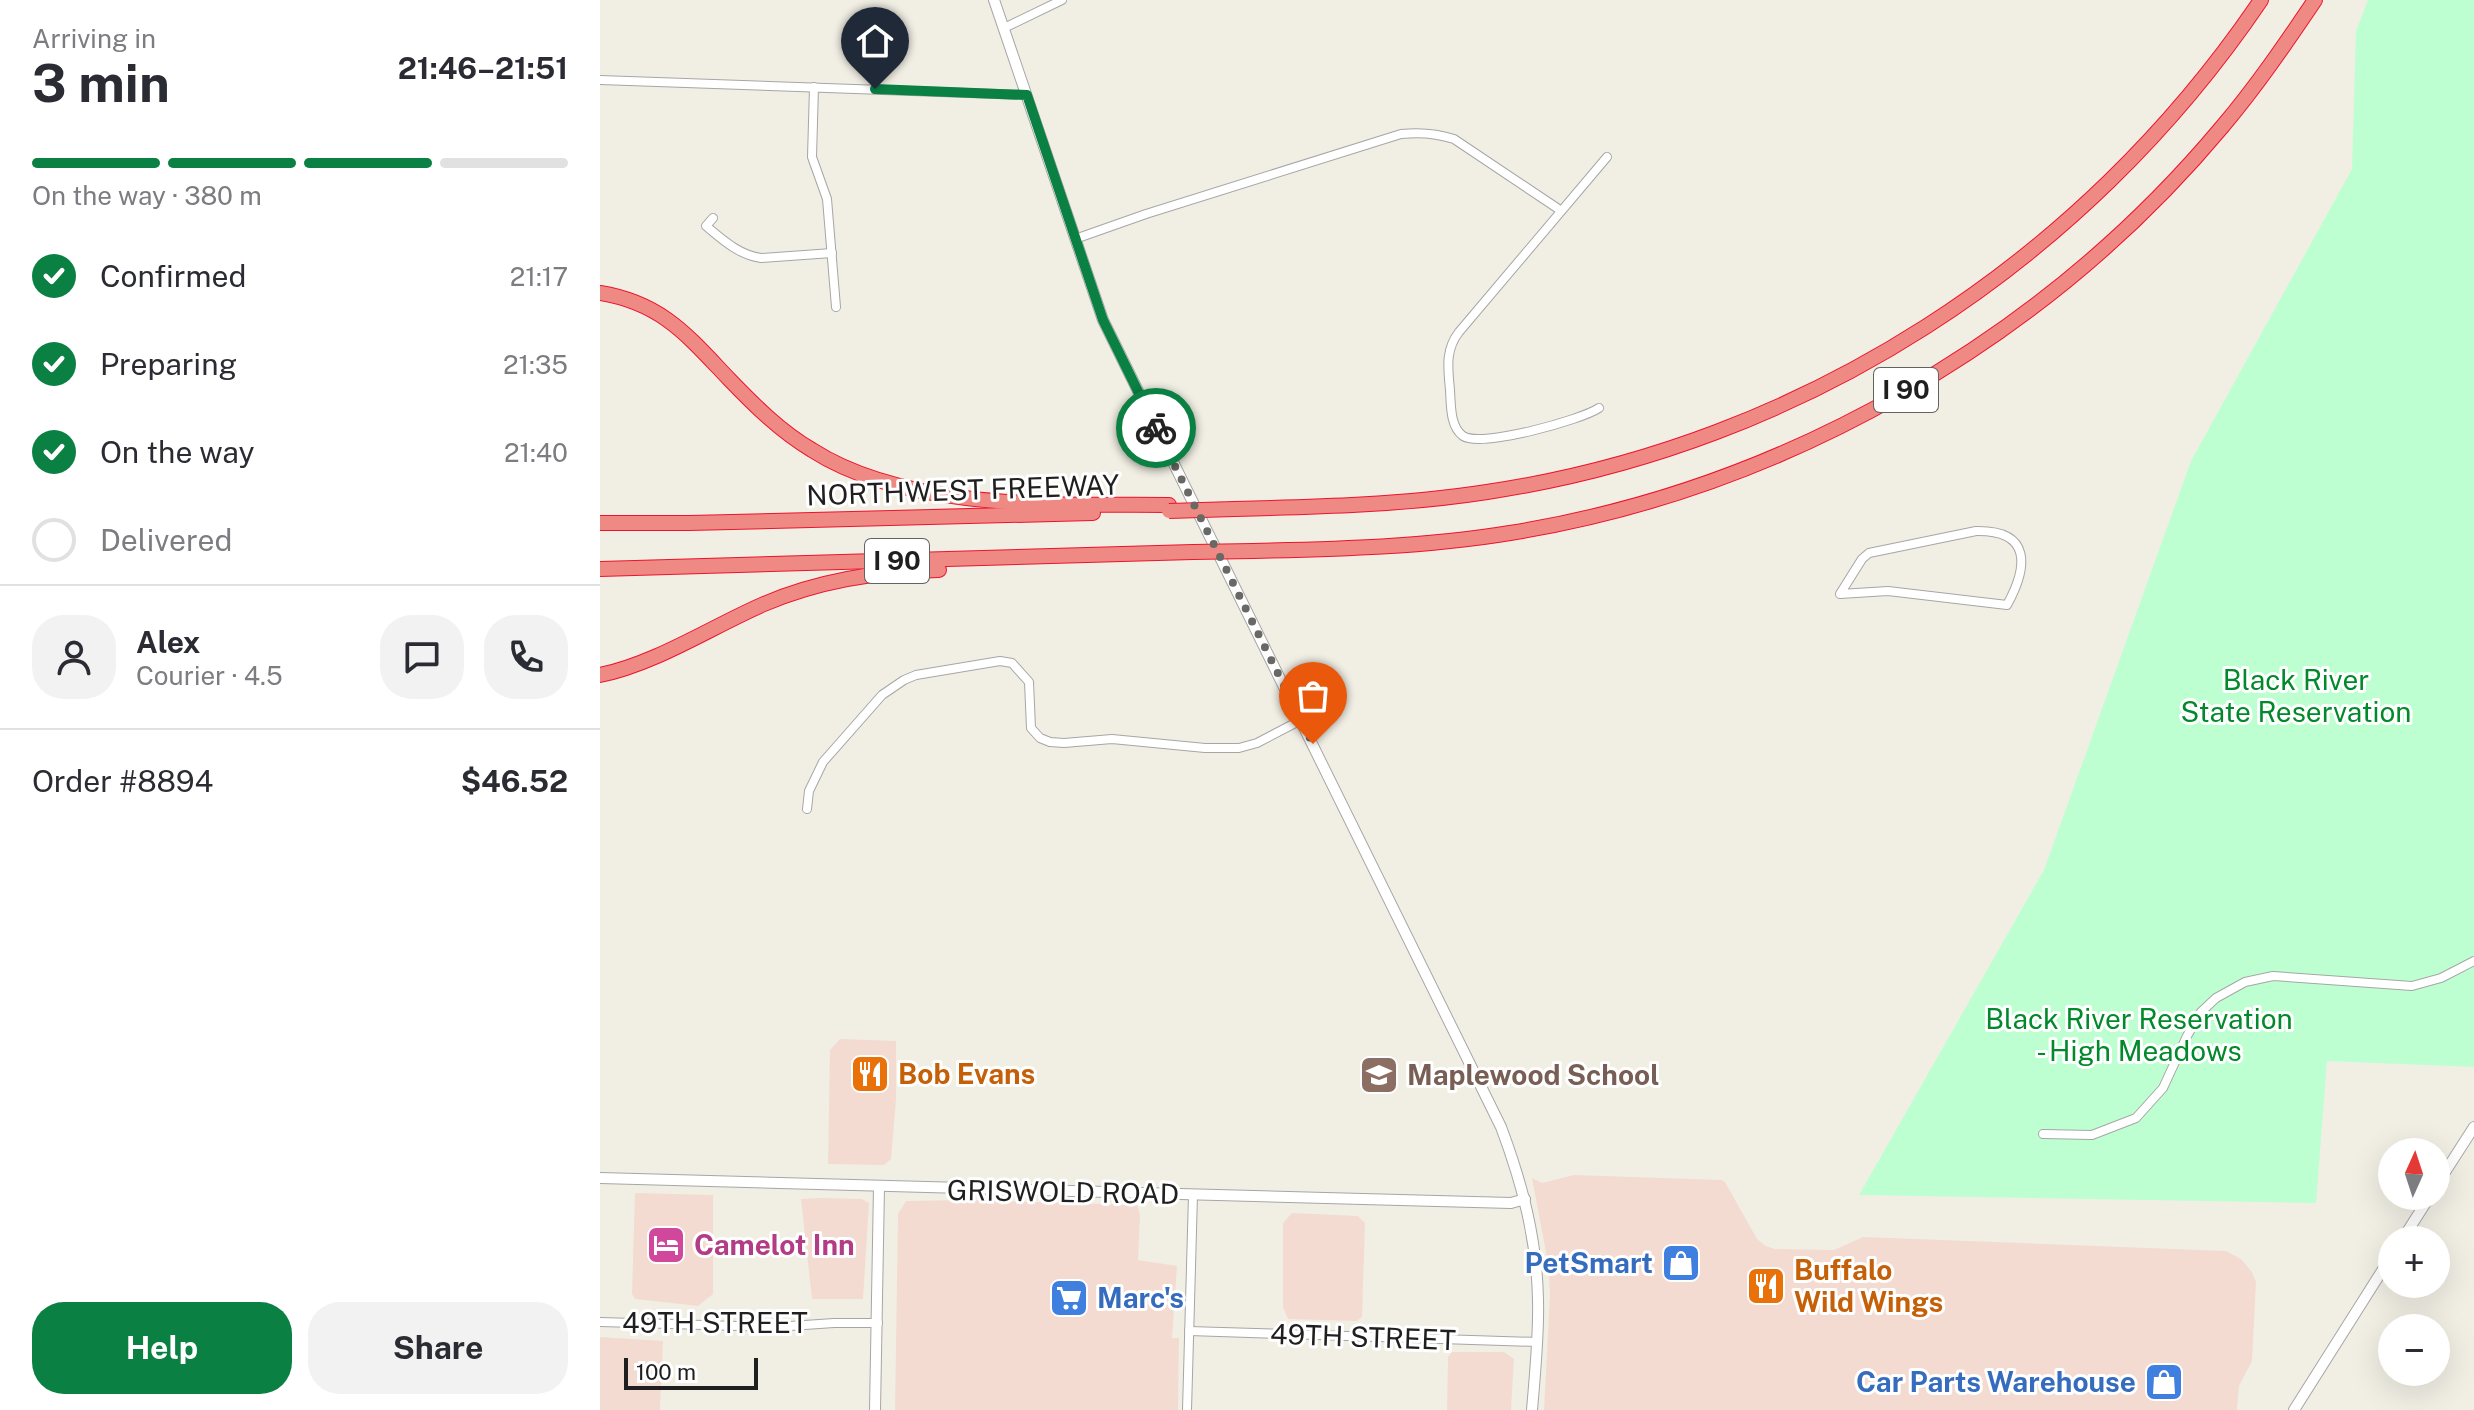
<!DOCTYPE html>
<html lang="en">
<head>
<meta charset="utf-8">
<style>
  :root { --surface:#fff; --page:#f2f2f3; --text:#2b2b33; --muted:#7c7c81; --line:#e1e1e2; --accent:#0b8043 }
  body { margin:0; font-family:"Public Sans",sans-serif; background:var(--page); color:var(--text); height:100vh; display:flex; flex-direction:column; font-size:30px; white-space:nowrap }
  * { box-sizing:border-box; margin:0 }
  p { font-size:26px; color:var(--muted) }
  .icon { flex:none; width:44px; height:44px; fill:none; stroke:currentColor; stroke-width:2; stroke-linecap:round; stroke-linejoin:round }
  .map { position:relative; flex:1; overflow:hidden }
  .panel { display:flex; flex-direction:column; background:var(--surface); width:600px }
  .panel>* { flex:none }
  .needle { width:52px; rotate:3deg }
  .fabs { position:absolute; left:1778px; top:1138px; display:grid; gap:16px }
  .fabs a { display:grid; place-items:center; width:72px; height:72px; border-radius:50%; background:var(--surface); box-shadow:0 8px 32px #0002; font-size:40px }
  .scale { position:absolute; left:24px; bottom:20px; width:134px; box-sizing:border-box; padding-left:8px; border:4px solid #1f1f1f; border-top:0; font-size:22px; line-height:28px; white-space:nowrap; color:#1f1f1f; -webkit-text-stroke:6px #fff; paint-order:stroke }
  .pin { position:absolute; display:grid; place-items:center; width:68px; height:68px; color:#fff; margin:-82px -34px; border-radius:50% 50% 50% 0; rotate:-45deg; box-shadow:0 0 8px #0007 }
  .pin .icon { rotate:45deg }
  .courier { position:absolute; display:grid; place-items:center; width:80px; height:80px; margin:-40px; border:6px solid #0b8043; border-radius:50%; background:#fff; color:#222; box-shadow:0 2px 10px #0007 }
  .overview em { font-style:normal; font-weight:700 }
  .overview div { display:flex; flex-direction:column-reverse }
  .overview { display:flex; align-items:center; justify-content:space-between; height:136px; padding:0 32px }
  h1 { font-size:52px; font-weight:700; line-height:60px }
  .bar { display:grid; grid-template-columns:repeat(4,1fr); gap:12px 8px; align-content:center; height:96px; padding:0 32px }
  .bar i { height:10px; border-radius:6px; background:var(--line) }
  .bar .on { background:var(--accent) }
  .bar p { grid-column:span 4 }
  .line { display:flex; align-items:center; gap:20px; padding:0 32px; border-top:2px solid var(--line) }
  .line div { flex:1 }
  .round { display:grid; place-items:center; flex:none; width:84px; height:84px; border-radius:32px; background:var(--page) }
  ol { padding:0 32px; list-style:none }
  li { display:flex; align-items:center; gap:24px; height:88px }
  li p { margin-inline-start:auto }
  li .icon { padding:8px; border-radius:50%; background:var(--accent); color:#fff; stroke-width:4 }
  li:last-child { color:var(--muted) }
  li i { width:44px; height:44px; border:4px solid var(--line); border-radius:50% }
  .cta { display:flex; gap:16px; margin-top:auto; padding:16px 32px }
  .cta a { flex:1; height:92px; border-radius:32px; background:var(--accent); color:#fff; font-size:32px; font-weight:700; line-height:92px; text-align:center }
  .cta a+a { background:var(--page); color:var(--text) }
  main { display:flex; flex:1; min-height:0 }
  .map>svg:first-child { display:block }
</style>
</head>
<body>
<main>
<section class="panel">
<div class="overview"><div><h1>3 min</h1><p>Arriving in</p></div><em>21:46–21:51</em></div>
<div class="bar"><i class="on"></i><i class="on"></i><i class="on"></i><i></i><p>On the way · 380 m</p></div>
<ol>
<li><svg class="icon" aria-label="check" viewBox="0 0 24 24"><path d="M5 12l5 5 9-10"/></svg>Confirmed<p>21:17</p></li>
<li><svg class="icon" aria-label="check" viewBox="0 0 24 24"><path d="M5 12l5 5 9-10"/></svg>Preparing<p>21:35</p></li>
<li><svg class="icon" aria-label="check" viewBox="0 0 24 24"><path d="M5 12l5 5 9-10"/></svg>On the way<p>21:40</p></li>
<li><i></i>Delivered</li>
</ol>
<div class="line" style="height:144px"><a class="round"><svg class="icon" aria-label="person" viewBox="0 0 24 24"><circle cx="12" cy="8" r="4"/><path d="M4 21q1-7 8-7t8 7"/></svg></a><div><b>Alex</b><p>Courier · 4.5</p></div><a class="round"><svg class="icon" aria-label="chat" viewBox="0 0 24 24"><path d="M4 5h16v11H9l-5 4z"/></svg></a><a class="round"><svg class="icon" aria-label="phone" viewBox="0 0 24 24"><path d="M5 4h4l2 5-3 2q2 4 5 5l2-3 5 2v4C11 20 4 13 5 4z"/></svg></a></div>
<div class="line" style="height:104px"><div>Order #8894</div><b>$46.52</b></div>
<div class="cta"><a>Help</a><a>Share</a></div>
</section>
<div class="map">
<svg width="1874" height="1410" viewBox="0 0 1874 1410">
  <rect width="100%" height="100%" fill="#f1efe4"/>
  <!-- commercial -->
  <g fill="#f3dbd2">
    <polygon points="240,1039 296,1041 296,1099 291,1159 284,1165 228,1164 230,1050"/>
    <polygon points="974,1175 1122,1180 1125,1182 1157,1239 1166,1246 1175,1249 1234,1250 1263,1237 1626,1251 1641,1259 1652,1272 1656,1282 1652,1361 1639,1386 1637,1410 944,1410 950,1295 948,1263 932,1178 942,1183"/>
    <polygon points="35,1193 113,1195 113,1294 98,1306 35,1299 32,1294"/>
    <polygon points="219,1198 262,1199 269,1203 263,1299 212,1299 201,1199"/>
    <polygon points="370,1200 537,1205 540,1214 538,1260 577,1266 572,1338 579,1338 578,1410 295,1410 298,1214 306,1201"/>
    <polygon points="692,1213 758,1216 765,1223 762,1317 757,1321 688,1319 683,1307 683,1223"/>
    <polygon points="0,1337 63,1341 60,1410 0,1410"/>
    <polygon points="852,1352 904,1352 914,1359 911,1410 847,1410 848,1357"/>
  </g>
  <!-- park -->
  <polygon fill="#bdffd1" points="1768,0 1874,0 1874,1067 1727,1061 1716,1203 1259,1195 1444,870 1591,461 1752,169 1756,31"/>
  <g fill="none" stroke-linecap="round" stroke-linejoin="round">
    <!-- minor casing -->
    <g stroke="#a6a6a6" stroke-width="10">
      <g id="minor">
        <polyline points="404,28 462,0"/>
        <polyline points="0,80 427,95"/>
        <polyline points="214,87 212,157 227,199 236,307"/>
        <path d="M113 218 106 226C123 240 139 255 161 258L232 253"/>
        <path d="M475 239 546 214 801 134C820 132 836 133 854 139L960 210"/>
        <path d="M999 408C981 420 881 448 863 436 850 427 851 405 850 390 848 368 845 350 859 332L1007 157"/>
        <path d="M1376 531C1432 530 1428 567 1407 605L1288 591 1240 594 1262 559 1269 553Z"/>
        <polyline points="207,809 209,791 223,762 282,695 304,680 316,675 400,661 412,663 429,682 431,728 440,738 450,742 464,743 512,739 605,748 639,748 657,743 701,720"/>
        <polyline points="1443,1134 1492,1135 1536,1118 1563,1088 1587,1036 1601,1012 1616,998 1645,982 1673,976 1812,986 1841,978 1874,961"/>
        <polyline points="0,1322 175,1327 234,1323 278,1323"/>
        <polyline points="589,1331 937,1342"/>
        <polyline points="587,1410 593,1195"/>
      </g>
    </g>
    <!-- tertiary casing -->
    <g stroke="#a6a6a6" stroke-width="12">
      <g id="tertiary">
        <path d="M394 0 503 320 901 1127C922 1183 937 1239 938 1300 939 1336 935 1373 932 1410"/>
        <polyline points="0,1178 911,1203 925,1199"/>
        <polyline points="1836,1186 1874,1127"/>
        <polyline points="1802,1240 1830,1196"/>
        <polyline points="275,1410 279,1187"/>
        <polyline points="1694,1410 1792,1255"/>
      </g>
    </g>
    <!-- motorway casing -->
    <g stroke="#ec142d" stroke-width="16">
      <g id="motorway">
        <path d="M0 293C62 303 88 336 129 379 154 405 180 431 212 450 307 511 458 504 569 505"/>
        <path d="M634 509C718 507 803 505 887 492 1202 445 1483 263 1661 0"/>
        <polyline points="0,523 89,523 493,513"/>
        <path d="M653 551C739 549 825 547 910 533 1184 489 1444 340 1622 127 1656 87 1686 43 1715 0"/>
        <polyline points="0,569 593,552"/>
        <path d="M0 675C55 664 113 626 164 604 220 580 279 571 339 570"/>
      </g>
    </g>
    <!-- minor -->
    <use href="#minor" stroke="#fff" stroke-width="8"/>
    <!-- tertiary -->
    <use href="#tertiary" stroke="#fff" stroke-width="10"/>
    <!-- motorway -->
    <use href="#motorway" stroke="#ef8984" stroke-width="14"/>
    <!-- motorway-bridge casing -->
    <g stroke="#ec142d" stroke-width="16" stroke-linecap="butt">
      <g id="motorway-bridge">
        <polyline points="569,511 634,509"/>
        <polyline points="593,552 653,551"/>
      </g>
    </g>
    <!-- motorway-bridge -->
    <use href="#motorway-bridge" stroke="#ef8984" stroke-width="14"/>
  </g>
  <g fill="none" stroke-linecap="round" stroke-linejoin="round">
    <!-- done -->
    <polyline stroke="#686864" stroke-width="8" stroke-dasharray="0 14.4" points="556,428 713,744"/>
    <!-- route -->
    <polyline stroke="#0b8043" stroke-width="10" points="275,89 427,95 503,320 556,428"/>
  </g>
  <!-- icons -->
  <defs>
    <g id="restaurant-square" transform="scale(2)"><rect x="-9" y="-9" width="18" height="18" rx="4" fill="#e8710a" stroke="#fff"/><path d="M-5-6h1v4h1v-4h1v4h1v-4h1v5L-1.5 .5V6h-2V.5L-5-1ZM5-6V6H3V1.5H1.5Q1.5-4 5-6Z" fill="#fff"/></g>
    <g id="school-square" transform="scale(2)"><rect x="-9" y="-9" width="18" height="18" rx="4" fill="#8d6e63" stroke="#fff"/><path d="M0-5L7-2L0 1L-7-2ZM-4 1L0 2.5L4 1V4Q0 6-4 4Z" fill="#fff"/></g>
    <g id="hotel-square" transform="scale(2)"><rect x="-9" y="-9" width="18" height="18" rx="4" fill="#d1479c" stroke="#fff"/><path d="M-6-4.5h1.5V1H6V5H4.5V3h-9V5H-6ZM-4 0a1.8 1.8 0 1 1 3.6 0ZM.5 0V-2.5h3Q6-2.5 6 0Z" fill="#fff"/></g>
    <g id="shop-square" transform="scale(2)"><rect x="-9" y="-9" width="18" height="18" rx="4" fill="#3f7fe0" stroke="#fff"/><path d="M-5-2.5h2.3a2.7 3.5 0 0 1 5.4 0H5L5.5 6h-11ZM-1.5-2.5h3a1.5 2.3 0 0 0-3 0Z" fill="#fff"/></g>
    <g id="supermarket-square" transform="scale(2)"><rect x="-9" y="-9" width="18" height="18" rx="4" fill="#3f7fe0" stroke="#fff"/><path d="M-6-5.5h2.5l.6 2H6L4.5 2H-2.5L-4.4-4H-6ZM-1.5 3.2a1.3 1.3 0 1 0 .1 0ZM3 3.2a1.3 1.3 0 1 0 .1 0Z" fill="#fff"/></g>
  </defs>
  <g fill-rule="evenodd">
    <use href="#restaurant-square" x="270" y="1074"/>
    <use href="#school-square" x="779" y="1075"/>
    <use href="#hotel-square" x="66" y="1245"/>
    <use href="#shop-square" x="1081" y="1263"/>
    <use href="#restaurant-square" x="1166" y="1286"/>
    <use href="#supermarket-square" x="469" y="1298"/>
    <use href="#shop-square" x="1564" y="1382"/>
  </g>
  <g text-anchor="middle" stroke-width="6" stroke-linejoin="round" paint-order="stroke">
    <!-- shield labels -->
    <g fill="#fff" stroke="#626262" stroke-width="2">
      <rect x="1274" y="368" width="64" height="44" rx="6"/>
      <rect x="265" y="539" width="64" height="44" rx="6"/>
    </g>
    <g font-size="26" font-weight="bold" fill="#1f1f1f">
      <text x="1306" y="399">I 90</text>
      <text x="297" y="570">I 90</text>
    </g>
    <!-- street labels -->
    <g font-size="28" fill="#1f1f1f" stroke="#fff">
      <text transform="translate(363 490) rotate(-2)" y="10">NORTHWEST FREEWAY</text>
      <text transform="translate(463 1192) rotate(1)" y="10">GRISWOLD ROAD</text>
      <text x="115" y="1333">49TH STREET</text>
      <text transform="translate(763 1337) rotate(2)" y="10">49TH STREET</text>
    </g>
    <!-- park labels -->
    <g font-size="28" fill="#01892b" stroke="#fff">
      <text x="1696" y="690">Black River<tspan x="1696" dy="32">State Reservation</tspan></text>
      <text x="1539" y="1029">Black River Reservation<tspan x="1539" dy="32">- High Meadows</tspan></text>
    </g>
    <!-- food labels -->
    <g font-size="28" font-weight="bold" fill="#c56008" stroke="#fff" text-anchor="start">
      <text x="298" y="1084">Bob Evans</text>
      <text x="1194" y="1280">Buffalo<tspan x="1194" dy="32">Wild Wings</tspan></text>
    </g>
    <!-- education labels -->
    <g font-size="28" font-weight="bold" fill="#785e54" stroke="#fff" text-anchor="start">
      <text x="807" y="1085">Maplewood School</text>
    </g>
    <!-- hotel labels -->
    <g font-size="28" font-weight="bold" fill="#b23c85" stroke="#fff" text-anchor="start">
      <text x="94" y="1255">Camelot Inn</text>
    </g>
    <!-- shop labels -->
    <g font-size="28" font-weight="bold" fill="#366cbe" stroke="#fff" text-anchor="end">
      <text x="1053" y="1273">PetSmart</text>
      <text x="497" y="1308" text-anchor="start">Marc's</text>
      <text x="1536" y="1392">Car Parts Warehouse</text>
    </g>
  </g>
</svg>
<div class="fabs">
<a><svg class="needle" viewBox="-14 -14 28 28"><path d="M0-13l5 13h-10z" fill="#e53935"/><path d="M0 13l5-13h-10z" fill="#7c7c81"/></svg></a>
<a>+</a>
<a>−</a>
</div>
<div class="scale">100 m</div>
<div class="pin" style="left:713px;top:744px;background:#ea580c"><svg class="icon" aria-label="bag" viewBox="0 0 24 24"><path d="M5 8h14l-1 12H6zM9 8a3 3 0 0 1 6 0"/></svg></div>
<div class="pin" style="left:275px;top:89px;background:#1f2937"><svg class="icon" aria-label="home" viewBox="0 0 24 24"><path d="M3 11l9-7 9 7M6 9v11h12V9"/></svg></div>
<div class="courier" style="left:556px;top:428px"><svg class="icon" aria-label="bike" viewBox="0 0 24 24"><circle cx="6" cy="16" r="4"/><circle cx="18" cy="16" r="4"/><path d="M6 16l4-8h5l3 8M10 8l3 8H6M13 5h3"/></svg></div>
</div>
</main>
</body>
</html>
